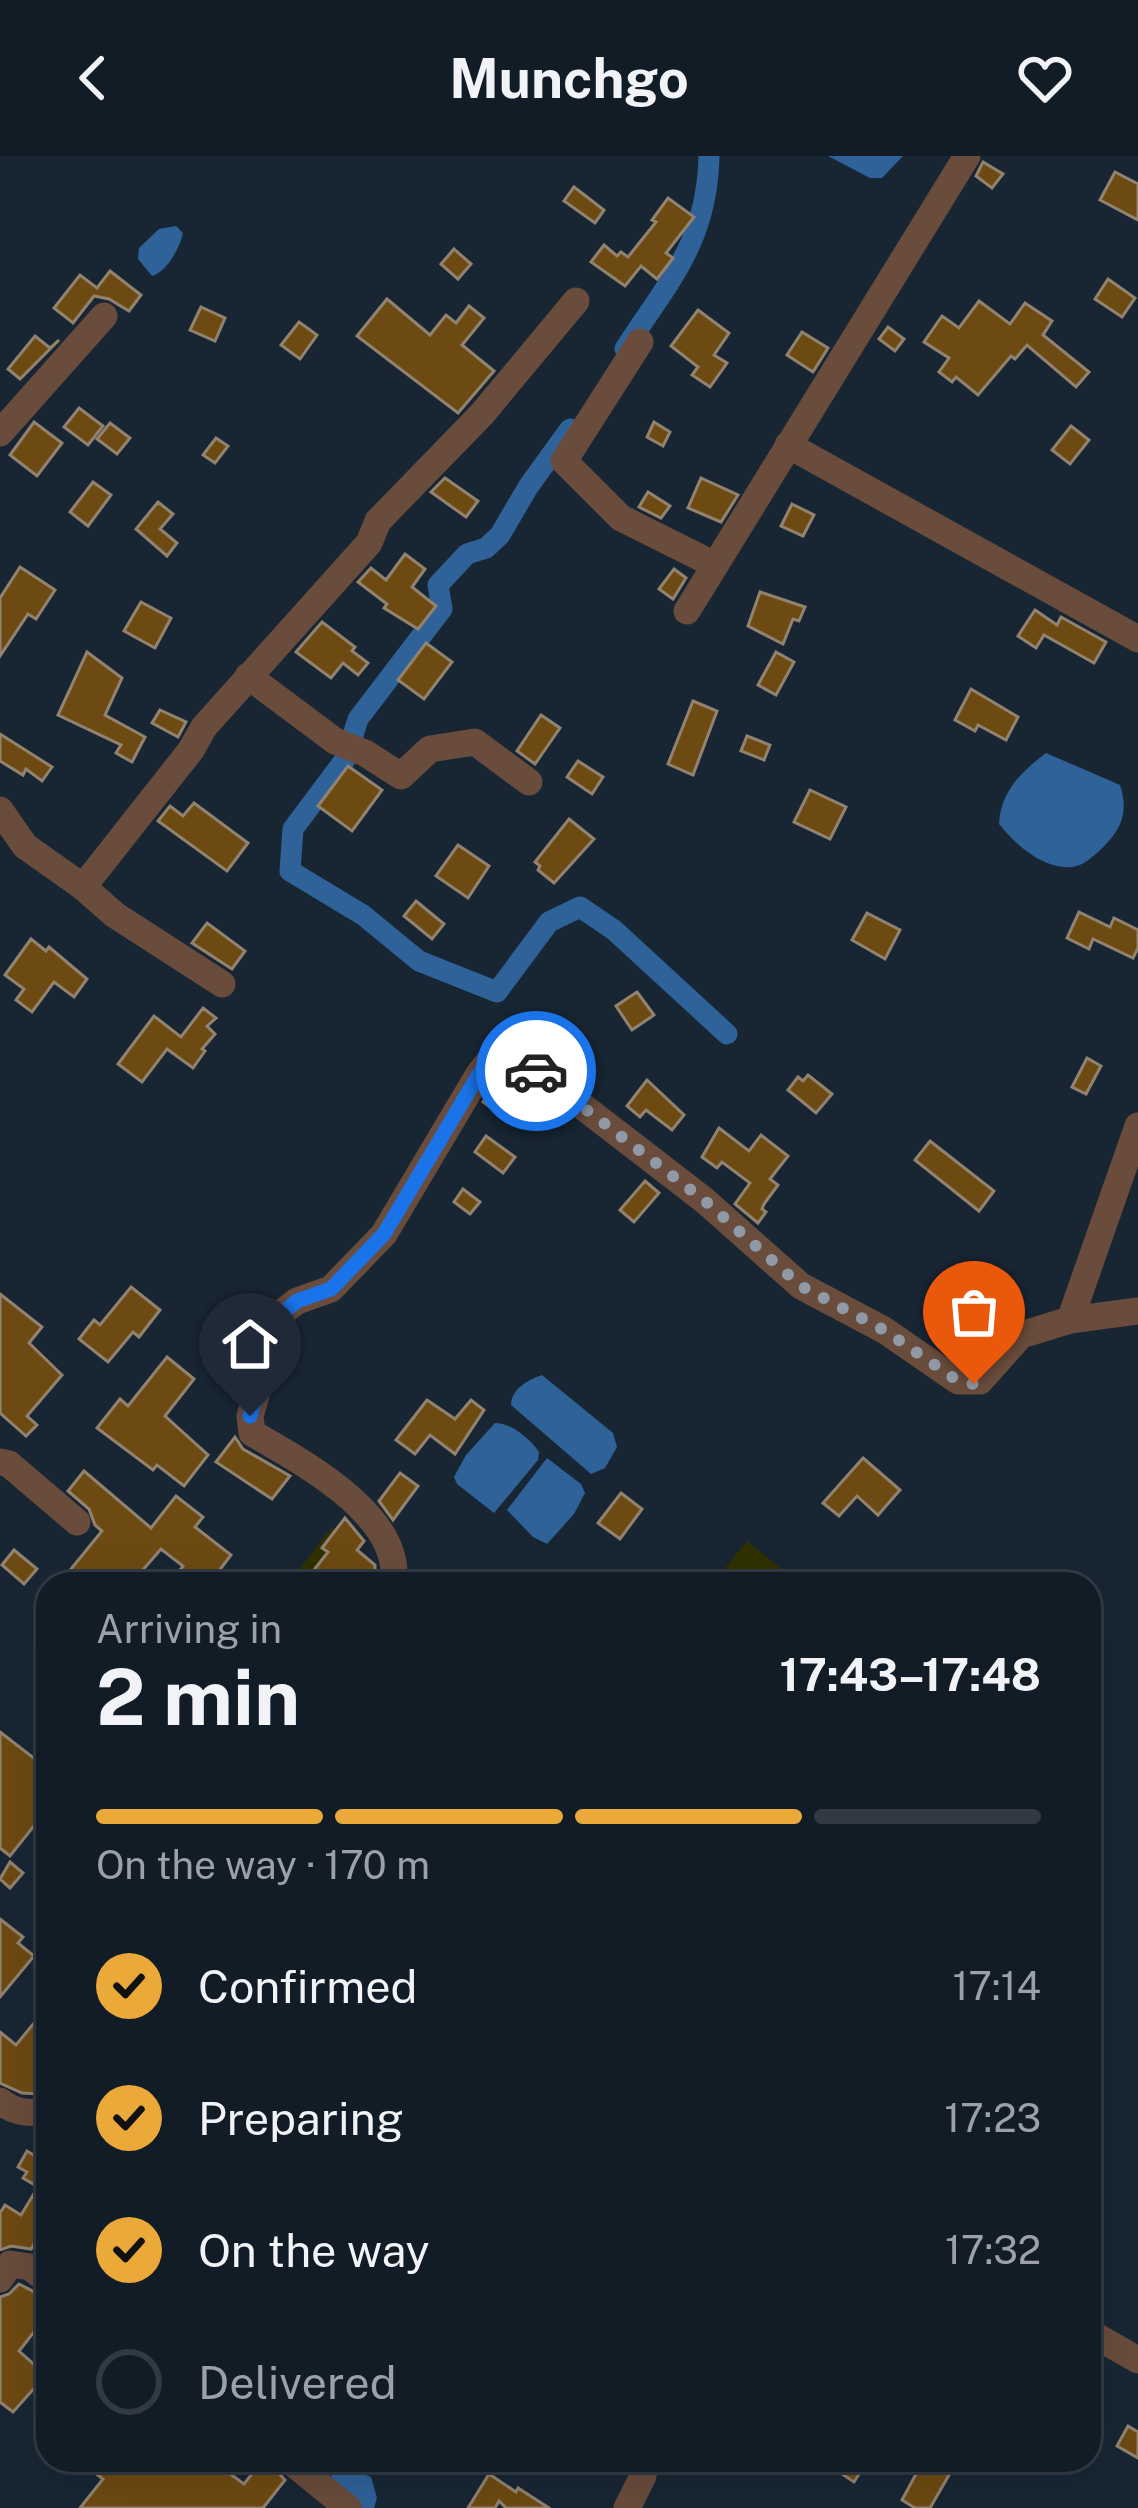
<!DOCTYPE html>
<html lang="en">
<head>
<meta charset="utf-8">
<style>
  :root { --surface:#121c27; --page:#1f2933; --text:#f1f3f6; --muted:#9ca1a7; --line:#313a44; --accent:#eba93a }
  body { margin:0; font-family:"Public Sans",sans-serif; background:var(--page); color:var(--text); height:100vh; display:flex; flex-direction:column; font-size:45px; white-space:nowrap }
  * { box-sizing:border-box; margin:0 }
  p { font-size:39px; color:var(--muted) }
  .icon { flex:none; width:66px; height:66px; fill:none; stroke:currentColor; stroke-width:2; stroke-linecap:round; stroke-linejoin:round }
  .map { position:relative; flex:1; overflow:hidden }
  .details { position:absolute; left:36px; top:1416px; width:1065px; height:900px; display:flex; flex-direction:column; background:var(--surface); border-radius:36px; box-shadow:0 12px 48px #0002,0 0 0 3px var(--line) }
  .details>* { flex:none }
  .pin { position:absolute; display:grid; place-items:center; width:102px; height:102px; color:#fff; margin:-123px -51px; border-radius:50% 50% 50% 0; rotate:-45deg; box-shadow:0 0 12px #0007 }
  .pin .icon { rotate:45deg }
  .courier { position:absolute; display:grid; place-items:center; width:120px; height:120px; margin:-60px; border:9px solid #1a73e8; border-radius:50%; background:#fff; color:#222; box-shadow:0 3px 15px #0007 }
  .headline em { font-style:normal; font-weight:700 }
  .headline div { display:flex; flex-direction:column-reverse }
  .headline { display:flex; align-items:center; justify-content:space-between; height:204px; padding:0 60px }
  h1 { font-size:78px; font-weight:700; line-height:90px }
  .bar { display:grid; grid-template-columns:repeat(4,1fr); gap:18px 12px; align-content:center; height:144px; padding:0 60px }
  .bar i { height:15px; border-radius:9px; background:var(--line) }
  .bar .on { background:var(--accent) }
  .bar p { grid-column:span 4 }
  ol { padding:0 60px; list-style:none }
  li { display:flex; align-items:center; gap:36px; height:132px }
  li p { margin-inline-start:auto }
  li .icon { padding:12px; border-radius:50%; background:var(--accent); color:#111; stroke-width:4 }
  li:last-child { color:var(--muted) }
  li i { width:66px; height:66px; border:6px solid var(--line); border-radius:50% }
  header { display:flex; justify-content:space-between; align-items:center; height:156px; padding:0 60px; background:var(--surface); font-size:54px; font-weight:700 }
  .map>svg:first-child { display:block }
</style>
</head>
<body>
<header><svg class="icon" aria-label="back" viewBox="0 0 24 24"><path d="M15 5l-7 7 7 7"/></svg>Munchgo<svg class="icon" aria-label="heart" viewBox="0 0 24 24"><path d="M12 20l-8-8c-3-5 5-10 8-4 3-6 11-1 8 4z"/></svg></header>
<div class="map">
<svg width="1138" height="2352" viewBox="0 0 1138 2352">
  <rect width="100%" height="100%" fill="#182634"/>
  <!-- green -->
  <g fill="#303101">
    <polygon points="332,1371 392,1428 288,1428"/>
    <polygon points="747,1385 800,1428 712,1428"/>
  </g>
  <!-- water -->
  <g fill="#2f6299">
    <polygon points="828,0 903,0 882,22 870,22"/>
    <path d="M176 70 183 77C180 91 167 116 152 120L138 103 139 92 159 73Z"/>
    <path d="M1046 597 1120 629C1130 659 1119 677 1097 697 1090 703 1082 710 1072 711 1043 714 1015 688 999 668 1001 635 1021 616 1046 597Z"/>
    <path d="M542 1219 613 1277 617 1291 605 1312 591 1318 511 1249C511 1233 528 1224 542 1219Z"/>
    <path d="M495 1267C512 1267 530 1283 539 1296L538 1304 494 1357 457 1328 454 1321 466 1299Z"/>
    <polygon points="547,1302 581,1328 585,1337 574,1358 547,1388 533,1381 507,1354"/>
    <polygon points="341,2309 371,2321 377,2342 374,2352 362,2352 335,2334 331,2319"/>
  </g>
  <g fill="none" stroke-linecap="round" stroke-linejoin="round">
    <!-- canal -->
    <g stroke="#2f6299" stroke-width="21">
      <path d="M625 193C669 124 707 87 709 0"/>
      <polyline points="570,273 528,331 500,379 486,392 467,398 438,429 442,453 358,563 346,602 293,673 290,715 363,759 419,805 497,836 549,766 580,751 614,774 727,878"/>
    </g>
  </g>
  <!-- building -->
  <g fill="#6d4a12" stroke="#928370" stroke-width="3">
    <polygon points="983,6 1003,18 992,32 976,20"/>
    <polygon points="1115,16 1138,28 1138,64 1100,44"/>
    <polygon points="574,31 604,54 595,67 564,45"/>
    <polygon points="668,42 694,61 666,97 673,102 657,123 641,110 625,130 591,106 604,89 617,100 621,96 628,101 656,66 652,64"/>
    <polygon points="454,93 471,108 458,123 441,108"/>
    <polygon points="110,115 141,139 129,155 109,143 94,140 73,167 54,152 80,119 97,132"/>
    <polygon points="1108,123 1135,142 1122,161 1095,143"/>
    <polygon points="387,143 430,179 446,159 456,167 469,150 484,162 462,189 494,215 458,257 357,180"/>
    <polygon points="979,145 1010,168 1025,147 1052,165 1043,179 1089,216 1076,231 1027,189 1015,203 1011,200 978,239 956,221 952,226 939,216 949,202 924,186 942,160 959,172"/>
    <polygon points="201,151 225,162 215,185 190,174"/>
    <polygon points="698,154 729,177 714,199 727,207 710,231 692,219 698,211 671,190"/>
    <polygon points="299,166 317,179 300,203 281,189"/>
    <polygon points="888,171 904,183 895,195 879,183"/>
    <polygon points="802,176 828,192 813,216 787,199"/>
    <polygon points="35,180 50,192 59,184 20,223 8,213"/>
    <polygon points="79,252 103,270 88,289 64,271"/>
    <polygon points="34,266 62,287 37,320 10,299"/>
    <polygon points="654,266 670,276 663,290 647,281"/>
    <polygon points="110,267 130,282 117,298 97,283"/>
    <polygon points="1071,270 1089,284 1070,308 1052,294"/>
    <polygon points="216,282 228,290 215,307 203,299"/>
    <polygon points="445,322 478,345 466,361 431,336"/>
    <polygon points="701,322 738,339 721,366 688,352"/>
    <polygon points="93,326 111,339 88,370 70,356"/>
    <polygon points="648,336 670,350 661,362 639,351"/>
    <polygon points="158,346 173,358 160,373 177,387 167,400 136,373"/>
    <polygon points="792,348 814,359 803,380 781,370"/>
    <polygon points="405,398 425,413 412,431 436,450 418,473 384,452 387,448 358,426 371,412 386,424"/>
    <polygon points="20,411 55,434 36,463 28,458 0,500 0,442"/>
    <polygon points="674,413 686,422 673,443 659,433"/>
    <polygon points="760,436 805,451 799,465 793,463 783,488 748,470"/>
    <polygon points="141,446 171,462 155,492 124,475"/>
    <polygon points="1035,454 1057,469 1061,461 1106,486 1094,507 1044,479 1036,492 1018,480"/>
    <polygon points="322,466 355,491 352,495 368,507 358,519 343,507 331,522 296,496"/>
    <polygon points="426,487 452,506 424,543 398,524"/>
    <polygon points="87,496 122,522 105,559 145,581 132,606 116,597 121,589 58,559"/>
    <polygon points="776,496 794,506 776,539 758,529"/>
    <polygon points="971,533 1018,561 1006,584 978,569 975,575 955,564"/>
    <polygon points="693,545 717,555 693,619 668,608"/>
    <polygon points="160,554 186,566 178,581 152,567"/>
    <polygon points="541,559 560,572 535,608 517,595"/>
    <polygon points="0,578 52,611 42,625 26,613 23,619 0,605"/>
    <polygon points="747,580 770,589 764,604 741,595"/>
    <polygon points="578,605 603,621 592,638 567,621"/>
    <polygon points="348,610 382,634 352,675 318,650"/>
    <polygon points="810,634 846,651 830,683 794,666"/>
    <polygon points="194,647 248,687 227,715 158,665 170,650 183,660"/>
    <polygon points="569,663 594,683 554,727 538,714 540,710 535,706"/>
    <polygon points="458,689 489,710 468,742 436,720"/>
    <polygon points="416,745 444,768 432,783 404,760"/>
    <polygon points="1079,756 1110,771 1114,762 1138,774 1138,792 1133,802 1093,783 1089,793 1067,782"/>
    <polygon points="867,757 900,774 885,803 852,784"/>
    <polygon points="207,767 245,795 232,813 192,787"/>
    <polygon points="31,783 46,795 49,791 87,823 74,841 54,826 32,856 16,844 24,833 5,819"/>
    <polygon points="637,836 654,859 632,874 616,850"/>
    <polygon points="203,852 216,862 207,870 215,878 202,893 205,895 193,912 167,893 142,926 118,908 154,860 181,881"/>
    <polygon points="1087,902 1101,910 1086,938 1072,931"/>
    <polygon points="808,919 832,938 816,957 788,934 798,921 803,925"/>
    <polygon points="647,924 684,959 672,974 646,954 640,961 627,950"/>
    <polygon points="494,930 516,946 504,962 483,946"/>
    <polygon points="719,972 749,995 761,979 788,1000 770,1023 778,1029 764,1048 762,1053 766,1056 758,1067 735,1048 750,1027 722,1006 717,1012 702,1001"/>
    <polygon points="486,980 515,1001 503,1017 475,996"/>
    <polygon points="930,985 994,1035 979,1055 915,1004"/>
    <polygon points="645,1025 659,1037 634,1066 620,1054"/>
    <polygon points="463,1033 480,1046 470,1058 454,1046"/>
    <polygon points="131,1131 160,1154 139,1181 133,1176 108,1206 79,1183 94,1164 100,1169"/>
    <polygon points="0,1138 42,1171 29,1187 62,1219 27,1260 37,1269 26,1280 0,1257"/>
    <polygon points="167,1201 194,1223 165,1260 208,1299 184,1330 157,1309 153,1314 97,1272 120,1243 128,1250"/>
    <polygon points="427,1244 455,1263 471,1244 484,1254 455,1298 430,1279 415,1298 396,1284"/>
    <polygon points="235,1281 243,1293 290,1320 272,1343 216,1306"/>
    <polygon points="863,1302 900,1334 878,1359 857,1340 839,1360 823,1347"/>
    <polygon points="84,1315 151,1372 176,1340 203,1361 195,1371 231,1399 209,1428 170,1428 183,1410 161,1393 141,1416 155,1428 90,1428 71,1413 102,1375 95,1369 89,1353 68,1335"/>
    <polygon points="400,1317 418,1330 393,1364 379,1345"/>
    <polygon points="621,1337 642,1353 620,1383 598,1367"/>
    <polygon points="345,1362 364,1385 357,1394 375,1409 375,1428 363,1428 347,1415 337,1428 303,1428 328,1396 322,1392"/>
    <polygon points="14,1394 37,1413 24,1428 2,1409"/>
    <polygon points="0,1576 48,1613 48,1683 33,1671 10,1700 0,1692"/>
    <polygon points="10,1706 23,1717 10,1732 0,1723"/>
    <polygon points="0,1763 23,1781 18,1787 34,1800 0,1841"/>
    <polygon points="48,1850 48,1926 39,1938 22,1937 0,1927 0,1876 16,1889"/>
    <polygon points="27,1995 48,2008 48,2065 31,2093 11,2090 0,2094 0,2057 5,2049 21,2059 38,2031 23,2022 27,2016 18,2011"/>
    <polygon points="19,2128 48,2143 48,2172 41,2167 19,2195 46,2219 13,2256 0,2246 0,2141 9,2138"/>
    <polygon points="1128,2270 1138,2276 1138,2302 1117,2290"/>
    <polygon points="78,2304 211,2304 244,2328 263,2304 271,2304 273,2311 285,2324 263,2352 80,2352 103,2323"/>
    <polygon points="821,2304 868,2304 854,2326"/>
    <polygon points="923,2305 949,2319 930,2352 915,2352 902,2344"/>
    <polygon points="489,2318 516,2336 518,2332 549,2352 506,2352 499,2345 495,2352 468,2352"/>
  </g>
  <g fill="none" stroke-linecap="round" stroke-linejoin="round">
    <!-- minor -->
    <g stroke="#694c3c" stroke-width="27">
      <polyline points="640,186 564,305 621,362 715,409"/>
      <polyline points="0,277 104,160"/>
      <polyline points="788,289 1138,483"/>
      <polyline points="687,455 967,0"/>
      <polyline points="248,520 335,585 365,597 401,620 430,593 475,586 529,626"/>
      <polyline points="0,654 25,690 83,731 191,594 204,571 369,387 378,365 482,258 576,145"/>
      <polyline points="83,731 115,759 222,828"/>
      <polyline points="1070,1164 1138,970"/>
      <polyline points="0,1306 9,1308 77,1366"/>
      <path d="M393 1428C405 1360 300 1305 252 1277L250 1260 280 1158 297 1145 331 1133 384 1078 479 918 497 895 516 899 704 1044 801 1130 884 1174 958 1225H980L1021 1179 1070 1164 1138 1155"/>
      <path d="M0 1945C15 1957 30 1959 48 1954"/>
      <polyline points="0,2123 10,2108 30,2111 48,2125"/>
      <polyline points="1089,2176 1138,2204"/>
      <polyline points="289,2304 348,2352"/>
      <polyline points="627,2352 643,2320 643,2304"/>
    </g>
  </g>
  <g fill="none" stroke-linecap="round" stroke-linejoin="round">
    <!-- done -->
    <polyline stroke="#909aa6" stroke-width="12" stroke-dasharray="0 21.6" points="536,915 704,1044 801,1130 884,1174 958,1225 974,1228"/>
    <!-- route -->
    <polyline stroke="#1a73e8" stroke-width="15" points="250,1260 280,1159 297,1145 331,1133 384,1078 479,918 497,895 517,899 536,915"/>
  </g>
</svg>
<div class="pin" style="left:974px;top:1228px;background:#ea580c"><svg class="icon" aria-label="bag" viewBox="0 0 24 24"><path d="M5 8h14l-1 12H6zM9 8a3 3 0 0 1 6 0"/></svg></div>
<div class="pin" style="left:250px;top:1260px;background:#1f2937"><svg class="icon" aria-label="home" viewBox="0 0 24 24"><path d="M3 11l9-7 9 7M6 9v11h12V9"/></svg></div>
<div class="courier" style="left:536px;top:915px"><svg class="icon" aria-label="car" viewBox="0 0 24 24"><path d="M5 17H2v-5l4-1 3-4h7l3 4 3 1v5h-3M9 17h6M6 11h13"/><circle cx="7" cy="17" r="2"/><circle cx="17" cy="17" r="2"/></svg></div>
<section class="details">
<div class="headline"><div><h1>2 min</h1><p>Arriving in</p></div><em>17:43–17:48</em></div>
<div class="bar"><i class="on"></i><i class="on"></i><i class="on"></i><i></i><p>On the way · 170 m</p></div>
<ol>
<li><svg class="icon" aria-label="check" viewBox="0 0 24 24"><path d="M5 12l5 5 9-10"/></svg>Confirmed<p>17:14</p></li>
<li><svg class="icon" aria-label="check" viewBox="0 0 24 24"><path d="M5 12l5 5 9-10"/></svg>Preparing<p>17:23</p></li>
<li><svg class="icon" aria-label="check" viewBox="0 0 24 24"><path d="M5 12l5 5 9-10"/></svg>On the way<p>17:32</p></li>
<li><i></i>Delivered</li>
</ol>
</section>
</div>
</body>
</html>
